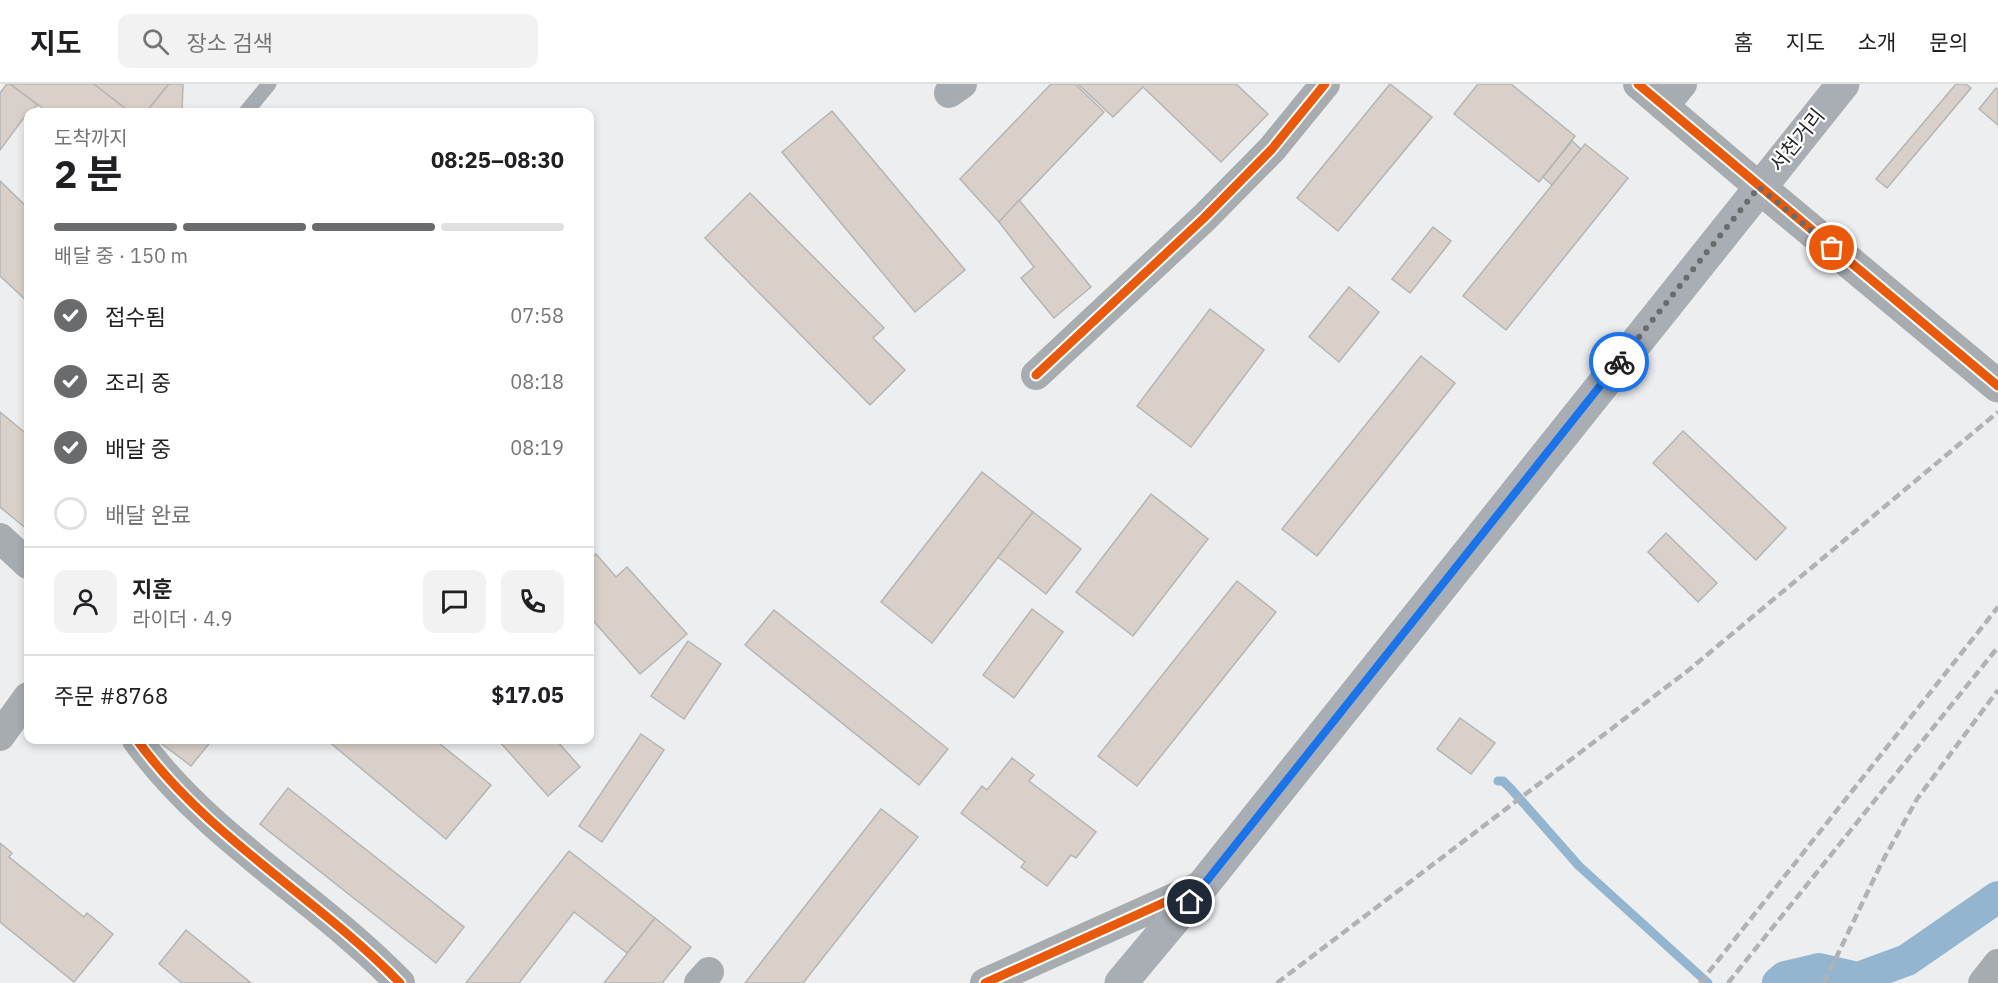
<!DOCTYPE html>
<html lang="ko">
<head>
<meta charset="utf-8">
<style>
  :root { --surface:#fff; --page:#f2f2f2; --text:#202124; --muted:#757577; --line:#e0e0e0; --accent:#6a6b6c }
  body { margin:0; font-family:"IBM Plex Sans","Noto Sans KR",sans-serif; background:var(--page); color:var(--text); height:100vh; display:flex; flex-direction:column; font-size:22px; white-space:nowrap }
  * { box-sizing:border-box; margin:0 }
  p { font-size:20px; color:var(--muted) }
  .icon { flex:none; width:33px; height:33px; fill:none; stroke:currentColor; stroke-width:2; stroke-linecap:round; stroke-linejoin:round }
  .map { position:relative; flex:1; overflow:hidden }
  .side { position:absolute; left:24px; top:24px; width:570px; height:636px; display:flex; flex-direction:column; background:var(--surface); border-radius:12px; box-shadow:0 3px 9px #0003 }
  .side>* { flex:none }
  .pin { position:absolute; display:grid; place-items:center; width:51px; height:51px; color:#fff; margin:-26px; border:3px solid #fff; border-radius:50%; box-shadow:0 2px 6px #0007 }
  .courier { position:absolute; display:grid; place-items:center; width:60px; height:60px; margin:-30px; border:4px solid #1a73e8; border-radius:50%; background:#fff; color:#222; box-shadow:0 2px 8px #0007 }
  .overview em { font-style:normal; font-weight:700 }
  .overview div { display:flex; flex-direction:column-reverse }
  .overview { display:flex; align-items:center; justify-content:space-between; height:102px; padding:0 30px }
  h1 { font-size:39px; font-weight:700; line-height:45px }
  .bar { display:grid; grid-template-columns:repeat(4,1fr); gap:9px 6px; align-content:center; height:72px; padding:0 30px }
  .bar i { height:8px; border-radius:4px; background:var(--line) }
  .bar .active { background:var(--accent) }
  .bar p { grid-column:span 4 }
  .line { display:flex; align-items:center; gap:15px; padding:0 30px; border-top:2px solid var(--line) }
  .line div { flex:1 }
  .round { display:grid; place-items:center; flex:none; width:63px; height:63px; border-radius:12px; background:var(--page) }
  ol { padding:0 30px; list-style:none }
  li { display:flex; align-items:center; gap:18px; height:66px }
  li p { margin-inline-start:auto }
  li .icon { padding:6px; border-radius:50%; background:var(--accent); color:#fff; stroke-width:4 }
  li:last-child { color:var(--muted) }
  li i { width:33px; height:33px; border:3px solid var(--line); border-radius:50% }
  header { display:flex; align-items:center; gap:36px; box-sizing:border-box; height:84px; padding:0 30px; background:var(--surface); border-bottom:2px solid var(--line) }
  header strong { font-size:28px }
  nav { display:flex; gap:33px; margin-inline-start:auto; font-size:21px }
  .search { width:420px; height:54px; background:var(--page); display:flex; align-items:center; gap:15px; box-sizing:border-box; padding:0 21px; border-radius:12px; color:var(--muted); font-size:22px }
  .map>svg:first-child { display:block }
</style>
</head>
<body>
<header>
<strong>지도</strong>
<div class="search"><svg class="icon" aria-label="search" viewBox="0 0 24 24"><circle cx="10" cy="10" r="6"/><path d="M15 15l6 6"/></svg>장소 검색</div>
<nav><a>홈</a><a>지도</a><a>소개</a><a>문의</a></nav>
</header>
<div class="map">
<svg width="1998" height="899" viewBox="0 0 1998 899">
  <rect width="100%" height="100%" fill="#edeeef"/>
  <g fill="none" stroke-linecap="round" stroke-linejoin="round">
    <!-- stream -->
    <polyline stroke="#93b5d0" stroke-width="9" points="1498,697 1503,697 1512,706 1579,782 1708,899"/>
    <!-- canal -->
    <polyline stroke="#93b5d0" stroke-width="32" points="1778,899 1785,893 1819,885 1858,894 1907,876 1998,813"/>
  </g>
  <!-- building -->
  <g fill="#d9d1c9" stroke="#b5b5b5" stroke-width="1.5">
    <polygon points="7,0 10,0 38,21 28,28 0,66 0,9"/>
    <polygon points="10,0 94,0 130,28 48,28"/>
    <polygon points="94,0 169,0 146,28 130,28"/>
    <polygon points="169,0 183,0 182,28 146,28"/>
    <polygon points="1051,0 1075,0 1104,28 999,138 960,95"/>
    <polygon points="1078,0 1236,0 1268,30 1221,78 1143,3 1113,33"/>
    <polygon points="1390,0 1432,33 1338,147 1297,114"/>
    <polygon points="1478,0 1511,0 1575,52 1539,98 1454,30"/>
    <polygon points="1956,0 1966,0 1971,4 1887,104 1876,95"/>
    <polygon points="1996,4 1998,6 1998,41 1979,25"/>
    <polygon points="832,27 965,186 915,228 782,68"/>
    <polygon points="1572,57 1581,65 1552,101 1543,93"/>
    <polygon points="1585,60 1628,94 1506,246 1463,212"/>
    <polygon points="0,97 28,124 28,218 0,192"/>
    <polygon points="750,109 884,244 873,254 905,286 870,321 705,154"/>
    <polygon points="1019,116 1091,203 1054,234 1021,194 1034,183 999,138"/>
    <polygon points="1433,143 1451,157 1410,209 1392,195"/>
    <polygon points="1349,203 1379,228 1339,278 1309,253"/>
    <polygon points="1210,225 1264,266 1191,363 1137,322"/>
    <polygon points="1421,272 1455,299 1317,472 1282,445"/>
    <polygon points="0,328 28,351 28,446 0,423"/>
    <polygon points="1683,347 1786,444 1756,476 1653,379"/>
    <polygon points="982,388 1033,428 932,559 881,518"/>
    <polygon points="1151,410 1208,455 1133,552 1076,508"/>
    <polygon points="1033,428 1081,465 1046,510 998,473"/>
    <polygon points="1666,449 1717,499 1698,518 1648,468"/>
    <polygon points="596,470 616,493 627,483 687,550 640,590 590,533 590,477"/>
    <polygon points="1237,497 1276,528 1137,702 1098,672"/>
    <polygon points="1032,525 1063,548 1014,614 983,591"/>
    <polygon points="774,526 948,665 919,701 745,561"/>
    <polygon points="688,557 721,580 684,635 651,612"/>
    <polygon points="1460,634 1495,659 1471,690 1437,665"/>
    <polygon points="641,650 664,666 602,758 579,742"/>
    <polygon points="157,656 212,656 191,682"/>
    <polygon points="330,656 435,656 491,701 446,755 328,657"/>
    <polygon points="498,656 556,656 580,683 548,712"/>
    <polygon points="1012,674 1034,691 1029,697 1096,748 1076,774 1071,771 1047,802 1021,783 1025,778 961,729 982,702 987,706"/>
    <polygon points="288,704 464,843 436,879 260,740"/>
    <polygon points="881,725 918,753 803,899 745,899"/>
    <polygon points="0,759 12,769 9,773 84,833 87,829 113,850 74,898 0,838"/>
    <polygon points="569,767 655,834 627,869 574,828 519,899 466,899"/>
    <polygon points="655,834 691,863 662,899 604,899"/>
    <polygon points="186,846 251,899 182,899 159,880"/>
  </g>
  <g fill="none" stroke-linecap="round" stroke-linejoin="round">
    <!-- service -->
    <polyline stroke="#a6acb0" stroke-width="15" points="246,28 269,0"/>
    <!-- minor -->
    <g stroke="#a6acb0" stroke-width="30">
      <polyline points="1638,0 1759,103"/>
      <polyline points="949,9 962,0"/>
      <polyline points="1664,22 1682,0"/>
      <polyline points="1036,291 1204,134 1272,65 1325,0"/>
      <polyline points="0,454 28,480"/>
      <polyline points="0,652 28,613"/>
      <path d="M137 656C207 753 317 813 400 899"/>
      <polyline points="699,899 709,888"/>
      <polyline points="985,899 1203,801"/>
      <polyline points="1983,899 1998,880"/>
    </g>
    <!-- tertiary -->
    <polyline stroke="#a6acb0" stroke-width="33" points="1759,103 1998,302"/>
    <!-- primary -->
    <polyline stroke="#a8aeb3" stroke-width="33" points="1121,899 1203,801 1843,0"/>
    <!-- rail -->
    <g stroke="#b0b2b5" stroke-width="4.5" stroke-dasharray="9 4.5" stroke-linecap="butt">
      <polyline points="1277,899 1690,585 1998,328"/>
      <polyline points="1700,899 1998,523"/>
      <polyline points="1728,899 1998,563"/>
      <polyline points="1824,899 1881,780 1917,715 1998,606"/>
    </g>
    <!-- cycleway casing -->
    <g stroke="#fff" stroke-width="13">
      <g id="cycleway">
        <polyline points="1638,0 1998,302"/>
        <polyline points="1036,291 1204,134 1272,65 1325,0"/>
        <path d="M137 656C207 753 317 813 400 899"/>
        <polyline points="985,899 1203,801"/>
      </g>
    </g>
    <!-- cycleway -->
    <use href="#cycleway" stroke="#e8590c" stroke-width="9"/>
  </g>
  <g fill="none" stroke-linecap="round" stroke-linejoin="round">
    <!-- done -->
    <polyline stroke="#6a6b6c" stroke-width="6" stroke-dasharray="0 10.8" points="1619,278 1759,103 1832,164"/>
    <!-- route -->
    <polyline stroke="#1a73e8" stroke-width="8" points="1190,818 1619,278"/>
  </g>
  <g text-anchor="middle" stroke-width="4.5" stroke-linejoin="round" paint-order="stroke">
    <!-- street labels -->
    <g font-size="20" fill="#242525" stroke="#fff">
      <text transform="translate(1797 56) rotate(-51)" y="7">서천거리</text>
    </g>
  </g>
</svg>
<div class="pin" style="left:1832px;top:164px;background:#ea580c"><svg class="icon" aria-label="bag" viewBox="0 0 24 24"><path d="M5 8h14l-1 12H6zM9 8a3 3 0 0 1 6 0"/></svg></div>
<div class="pin" style="left:1190px;top:818px;background:#1f2937"><svg class="icon" aria-label="home" viewBox="0 0 24 24"><path d="M3 11l9-7 9 7M6 9v11h12V9"/></svg></div>
<div class="courier" style="left:1619px;top:278px"><svg class="icon" aria-label="bike" viewBox="0 0 24 24"><circle cx="6" cy="16" r="4"/><circle cx="18" cy="16" r="4"/><path d="M6 16l4-8h5l3 8M10 8l3 8H6M13 5h3"/></svg></div>
<section class="side">
<div class="overview"><div><h1>2 분</h1><p>도착까지</p></div><em>08:25–08:30</em></div>
<div class="bar"><i class="active"></i><i class="active"></i><i class="active"></i><i></i><p>배달 중 · 150 m</p></div>
<ol>
<li><svg class="icon" aria-label="check" viewBox="0 0 24 24"><path d="M5 12l5 5 9-10"/></svg>접수됨<p>07:58</p></li>
<li><svg class="icon" aria-label="check" viewBox="0 0 24 24"><path d="M5 12l5 5 9-10"/></svg>조리 중<p>08:18</p></li>
<li><svg class="icon" aria-label="check" viewBox="0 0 24 24"><path d="M5 12l5 5 9-10"/></svg>배달 중<p>08:19</p></li>
<li><i></i>배달 완료</li>
</ol>
<div class="line" style="height:108px"><a class="round"><svg class="icon" aria-label="person" viewBox="0 0 24 24"><circle cx="12" cy="8" r="4"/><path d="M4 21q1-7 8-7t8 7"/></svg></a><div><b>지훈</b><p>라이더 · 4.9</p></div><a class="round"><svg class="icon" aria-label="chat" viewBox="0 0 24 24"><path d="M4 5h16v11H9l-5 4z"/></svg></a><a class="round"><svg class="icon" aria-label="phone" viewBox="0 0 24 24"><path d="M5 4h4l2 5-3 2q2 4 5 5l2-3 5 2v4C11 20 4 13 5 4z"/></svg></a></div>
<div class="line" style="height:78px"><div>주문 #8768</div><b>$17.05</b></div>
</section>
</div>
</body>
</html>
